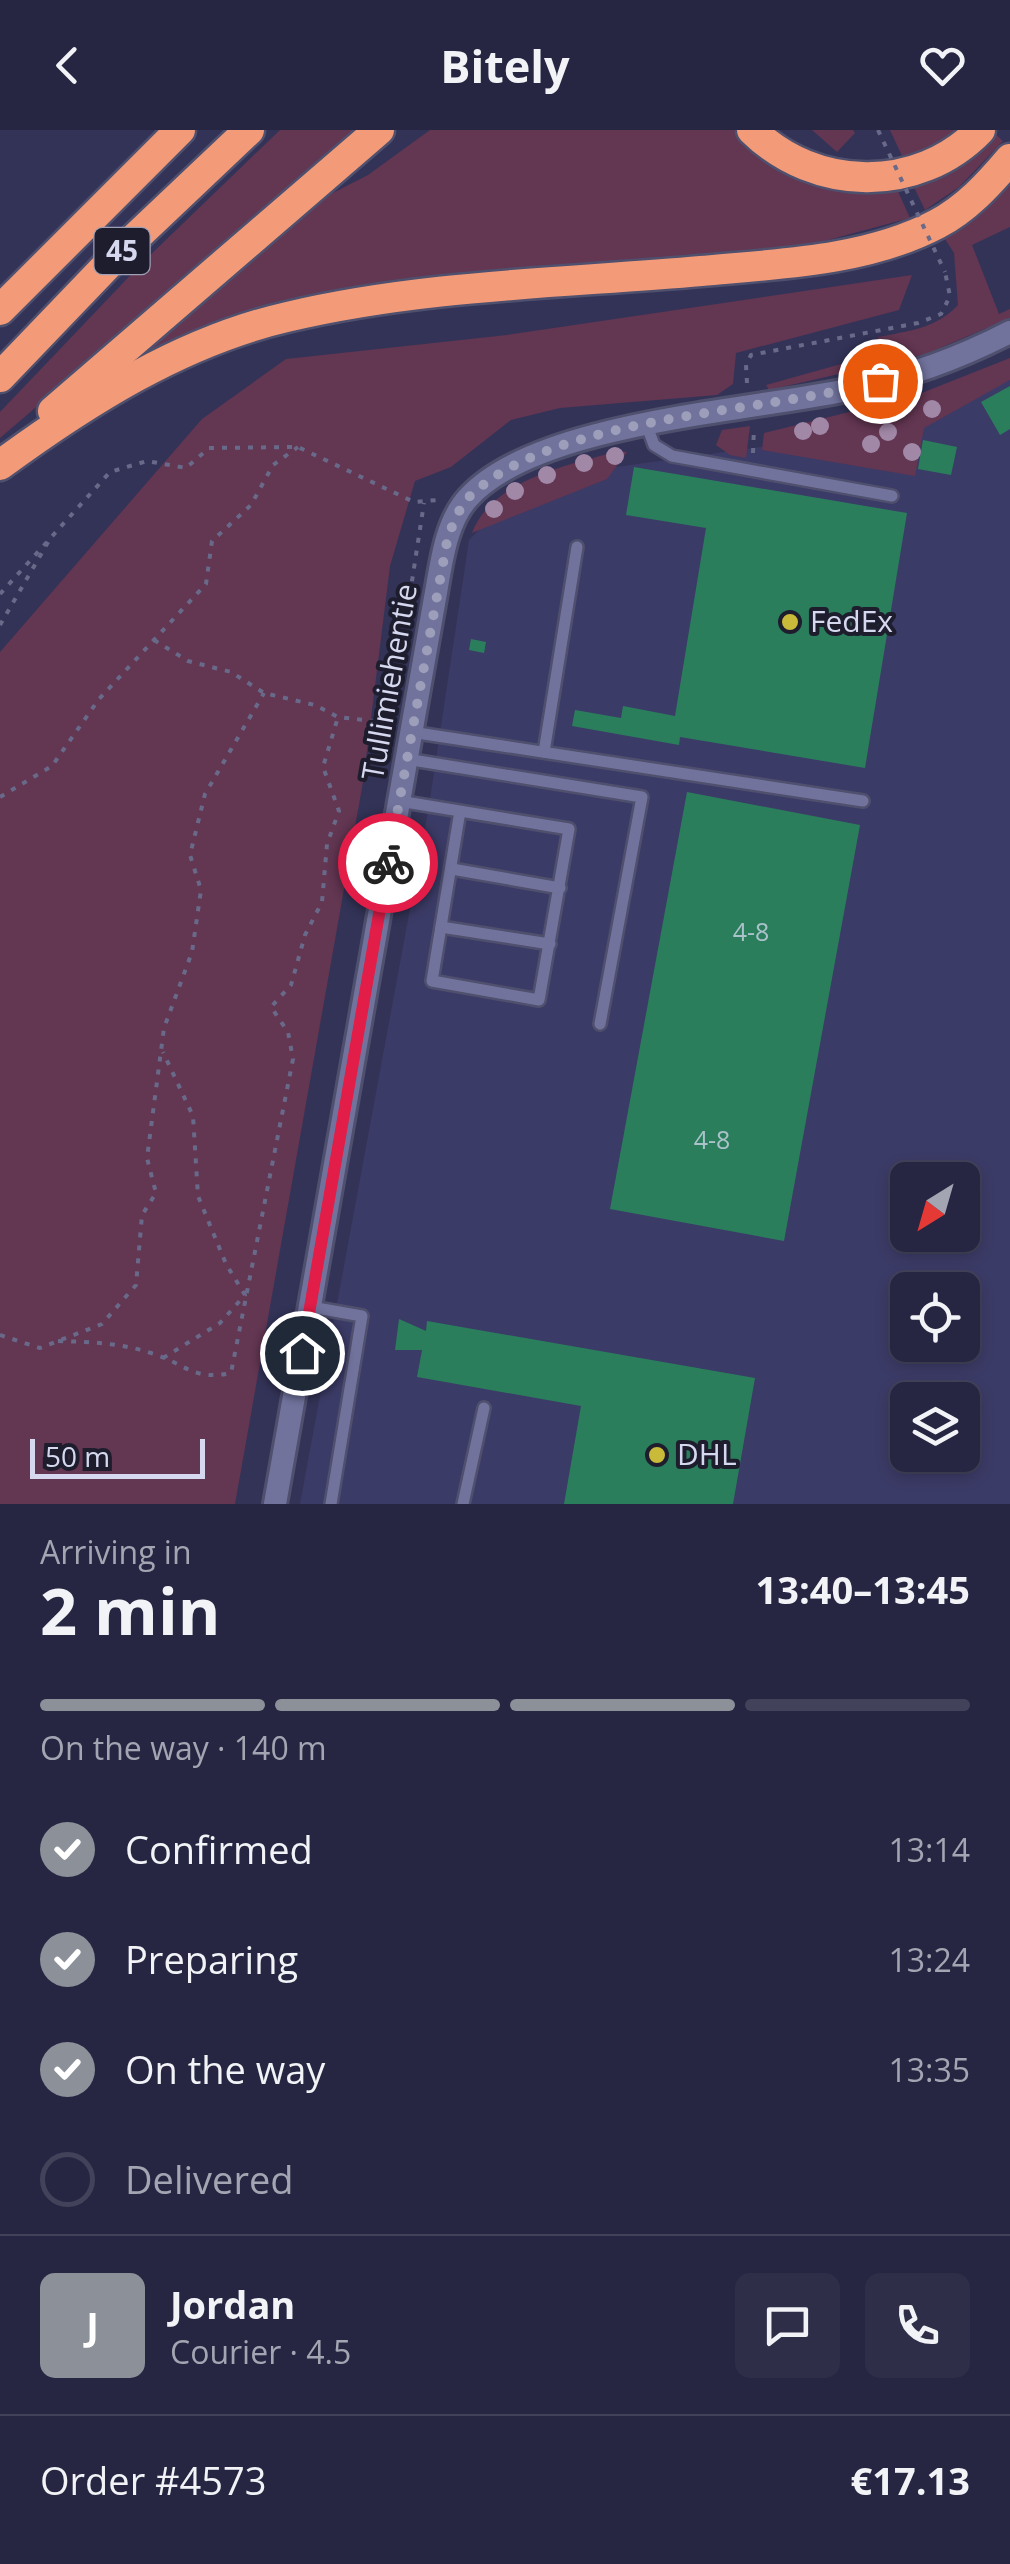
<!DOCTYPE html>
<html lang="en">
<head>
<meta charset="utf-8">
<style>
  :root { --surface:#262642; --page:#2e2e49; --text:#f1f3f6; --muted:#a4a5b2; --line:#42435b; --accent:#8c9099 }
  body { margin:0; font-family:"Open Sans",sans-serif; background:var(--page); color:var(--text); height:100vh; display:flex; flex-direction:column; font-size:38px; white-space:nowrap }
  * { box-sizing:border-box; margin:0 }
  p { font-size:32px; color:var(--muted) }
  .icon { flex:none; width:55px; height:55px; fill:none; stroke:currentColor; stroke-width:2; stroke-linecap:round; stroke-linejoin:round }
  .map { position:relative; height:1374px; overflow:hidden }
  .side { display:flex; flex-direction:column; background:var(--surface); flex:1 }
  .side>* { flex:none }
  .needle { width:65px; rotate:217deg }
  .fabs { position:absolute; left:890px; top:1032px; display:grid; gap:20px }
  .fabs a { display:grid; place-items:center; width:90px; height:90px; border-radius:15px; background:var(--surface); box-shadow:0 5px 15px #0003,0 0 0 2px var(--line); font-size:50px }
  .scale { position:absolute; left:30px; bottom:25px; width:175px; box-sizing:border-box; padding-left:10px; border:5px solid #d6d8ef; border-top:0; font-size:28px; line-height:35px; white-space:nowrap; color:#d6d8ef; -webkit-text-stroke:8px #1d1d2e; paint-order:stroke }
  .pin { position:absolute; display:grid; place-items:center; width:85px; height:85px; color:#fff; margin:-42px; border:5px solid #fff; border-radius:50%; box-shadow:0 2px 10px #0007 }
  .courier { position:absolute; display:grid; place-items:center; width:100px; height:100px; margin:-50px; border:8px solid #e11d48; border-radius:50%; background:#fff; color:#222; box-shadow:0 2px 12px #0007 }
  .headline em { font-style:normal; font-weight:700 }
  .headline div { display:flex; flex-direction:column-reverse }
  .headline { display:flex; align-items:center; justify-content:space-between; height:170px; padding:0 40px }
  h1 { font-size:65px; font-weight:700; line-height:75px }
  .bar { display:grid; grid-template-columns:repeat(4,1fr); gap:15px 10px; align-content:center; height:120px; padding:0 40px }
  .bar i { height:12px; border-radius:8px; background:var(--line) }
  .bar .selected { background:var(--accent) }
  .bar p { grid-column:span 4 }
  .line { display:flex; align-items:center; gap:25px; padding:0 40px; border-top:2px solid var(--line) }
  .line div { flex:1 }
  .round { display:grid; place-items:center; flex:none; width:105px; height:105px; border-radius:15px; background:var(--page) }
  ol { padding:0 40px; list-style:none }
  li { display:flex; align-items:center; gap:30px; height:110px }
  li p { margin-inline-start:auto }
  li .icon { padding:10px; border-radius:50%; background:var(--accent); color:#fff; stroke-width:4 }
  li:last-child { color:var(--muted) }
  li i { width:55px; height:55px; border:5px solid var(--line); border-radius:50% }
  header { display:flex; justify-content:space-between; align-items:center; height:130px; padding:0 40px; background:var(--surface); font-size:45px; font-weight:700 }
  .map>svg:first-child { display:block }
</style>
</head>
<body>
<header><svg class="icon" aria-label="back" viewBox="0 0 24 24"><path d="M15 5l-7 7 7 7"/></svg>Bitely<svg class="icon" aria-label="heart" viewBox="0 0 24 24"><path d="M12 20l-8-8c-3-5 5-10 8-4 3-6 11-1 8 4z"/></svg></header>
<div class="map">
<svg width="1010" height="1374" viewBox="0 0 1010 1374">
  <rect width="100%" height="100%" fill="#333358"/>
  <!-- built -->
  <path fill="#3b3b67" fill-rule="evenodd" d="M1010 238V1374H300L429 676 469 410 496 383 559 345 875 301ZM908 1050H962V1105H908ZM908 1160H962V1215H908ZM908 1270H962V1325H908Z"/>
  <!-- green -->
  <g fill="#633652">
    <polygon points="280,0 360,0 0,308 0,282 144,131"/>
    <path d="M430 0H734C780 46 831 66 896 57L910 88 798 118 389 154 127 231 323 68 368 45Z"/>
    <polygon points="812,0 853,0 855,3 837,22"/>
    <polygon points="890,0 958,0 934,17 903,28"/>
    <polygon points="995,4 1003,11 959,57 925,80 912,53 976,20"/>
    <path d="M1010 56V97L972 115 999 184 1010 179V188L926 224 769 260 766 255 877 224 878 207C908 201 936 199 958 175L954 123 945 109Z"/>
    <polygon points="912,145 899,180 736,223 733,254 717,265 560,278 511,290 451,337 415,351 390,436 363,652 235,1374 0,1374 0,522 202,289 286,229 507,205"/>
    <polygon points="1010,228 1010,250 924,298 915,346 762,320 764,303 914,266"/>
    <polygon points="750,296 746,328 730,325 716,315 722,300"/>
    <path d="M619 321 627 322 607 349 472 403C491 350 571 334 619 321Z"/>
  </g>
  <!-- building -->
  <g fill="#2b7e5c">
    <polygon points="1010,256 1010,299 1000,305 981,272"/>
    <polygon points="923,310 957,317 951,345 918,339"/>
    <polygon points="634,337 907,383 865,638 680,607 679,615 572,596 575,580 621,588 623,576 675,586 706,398 626,385"/>
    <polygon points="471,509 486,512 484,523 469,520"/>
    <polygon points="687,662 860,695 784,1111 610,1079"/>
    <polygon points="399,1189 426,1201 427,1191 755,1248 733,1374 564,1374 581,1276 417,1247 422,1220 395,1220"/>
  </g>
  <g fill="none" stroke-linecap="round" stroke-linejoin="round">
    <!-- lane casing -->
    <g stroke="#4f4f6e" stroke-width="16">
      <g id="lane">
        <polyline points="647,296 654,315 672,326 892,366"/>
        <polyline points="411,602 863,671"/>
        <polyline points="544,622 577,417"/>
        <polyline points="406,629 642,667 600,894"/>
        <polyline points="399,671 569,699 539,870 432,851 460,681"/>
        <polyline points="452,739 560,758"/>
        <polyline points="441,797 550,814"/>
        <polyline points="311,1177 362,1186 331,1374"/>
        <polyline points="463,1374 484,1278"/>
      </g>
    </g>
    <!-- street casing -->
    <g stroke="#4f4f6e" stroke-width="28">
      <path id="street" d="M275 1374 435 468C441 436 445 393 468 368 536 292 752 281 852 259 907 247 960 228 1010 202"/>
    </g>
    <!-- highway casing -->
    <g stroke="#4f4f6e" stroke-width="35">
      <g id="highway">
        <path d="M752 0C815 62 918 64 980 0"/>
        <polyline points="0,180 180,0"/>
        <polyline points="0,247 116,126 249,0"/>
        <polyline points="53,281 379,0"/>
        <path d="M0 335C86 272 182 211 287 187 421 155 564 153 701 141 778 134 867 131 937 94 966 79 989 54 1010 29"/>
      </g>
    </g>
    <!-- path -->
    <g stroke="#696a8a" stroke-width="4" stroke-dasharray="5 8" stroke-linecap="butt">
      <polyline points="747,253 746,235 751,225 918,193 941,184 950,166 945,142"/>
      <polyline points="753,323 754,297"/>
      <polyline points="0,464 110,342 147,331 186,338 209,318 298,317 414,372 438,370"/>
      <polyline points="408,477 424,373"/>
      <polyline points="0,495 51,407"/>
      <polyline points="154,510 188,531 231,542 264,563 315,575 338,587 390,593"/>
      <polyline points="377,592 396,545"/>
      <polyline points="0,667 52,636 99,569 206,454 212,411 251,375 273,335 298,317"/>
      <polyline points="0,1205 40,1218 102,1194 136,1155 142,1085 156,1063 147,1028 164,898 192,822 201,760 190,725 205,664 264,563"/>
      <path d="M58 1211C91 1212 120 1213 151 1223 186 1234 193 1251 231 1243L293 929 288 902 271 877 291 855 305 805 322 772 327 714 339 681 323 637 338 587"/>
      <polyline points="163,1228 220,1193 245,1165 226,1134 198,1066 193,986 163,922"/>
    </g>
    <!-- lane -->
    <use href="#lane" stroke="#71739d" stroke-width="11"/>
    <!-- street -->
    <use href="#street" stroke="#71739d" stroke-width="22"/>
    <!-- highway -->
    <use href="#highway" stroke="#f39b78" stroke-width="30"/>
    <!-- path-bridge -->
    <polyline stroke="#696a8a" stroke-width="4" stroke-dasharray="5 8" stroke-linecap="butt" points="878,0 945,142"/>
  </g>
  <!-- trees -->
  <g fill="#a188a7">
    <circle cx="932" cy="279" r="9"/>
    <circle cx="820" cy="296" r="9"/>
    <circle cx="803" cy="301" r="9"/>
    <circle cx="888" cy="302" r="9"/>
    <circle cx="871" cy="314" r="9"/>
    <circle cx="912" cy="322" r="9"/>
    <circle cx="615" cy="326" r="9"/>
    <circle cx="584" cy="333" r="9"/>
    <circle cx="547" cy="345" r="9"/>
    <circle cx="515" cy="361" r="9"/>
    <circle cx="494" cy="379" r="9"/>
  </g>
  <g fill="none" stroke-linecap="round" stroke-linejoin="round">
    <!-- done -->
    <path stroke="#9d9eba" stroke-width="10" stroke-dasharray="0 18" d="M388 733 448 406C454 393 460 375 470 366 557 284 764 284 880 251"/>
    <!-- route -->
    <polyline stroke="#e11d48" stroke-width="12" points="302,1223 388,733"/>
  </g>
  <!-- markers -->
  <g fill="#c9ba3a" stroke="#1d1d2e" stroke-width="4">
    <circle cx="790" cy="492" r="10"/>
    <circle cx="657" cy="1325" r="10"/>
  </g>
  <g text-anchor="middle" stroke-width="8" stroke-linejoin="round" paint-order="stroke">
    <!-- number labels -->
    <g font-size="25" fill="#abc2ca">
      <text x="751" y="811">4-8</text>
      <text x="712" y="1019">4-8</text>
    </g>
    <!-- shield labels -->
    <rect fill="#1d1d2e" stroke="#9ea0b5" stroke-width="2.5" x="94.5" y="98" width="55" height="46" rx="8"/>
    <g font-size="28" font-weight="bold" fill="#d6d8ef">
      <text x="122" y="131">45</text>
    </g>
    <!-- poi labels -->
    <g font-size="30" fill="#d6d8ef" stroke="#1d1d2e" text-anchor="start">
      <text x="810" y="502">FedEx</text>
      <text x="677" y="1335">DHL</text>
    </g>
    <!-- street labels -->
    <g font-size="30" fill="#d6d8ef" stroke="#1d1d2e">
      <text transform="translate(390 552) rotate(-80)" y="10">Tullimiehentie</text>
    </g>
  </g>
</svg>
<div class="fabs">
<a><svg class="needle" viewBox="-14 -14 28 28"><path d="M0-13l5 13h-10z" fill="#e53935"/><path d="M0 13l5-13h-10z" fill="#a4a5b2"/></svg></a>
<a><svg class="icon" aria-label="locate" viewBox="0 0 24 24"><circle cx="12" cy="12" r="6"/><path d="M12 2v4M12 18v4M2 12h4M18 12h4"/></svg></a>
<a><svg class="icon" aria-label="layers" viewBox="0 0 24 24"><path d="M12 4l9 5-9 5-9-5zM3 14l9 5 9-5"/></svg></a>
</div>
<div class="scale">50 m</div>
<div class="pin" style="left:880px;top:251px;background:#ea580c"><svg class="icon" aria-label="bag" viewBox="0 0 24 24"><path d="M5 8h14l-1 12H6zM9 8a3 3 0 0 1 6 0"/></svg></div>
<div class="pin" style="left:302px;top:1223px;background:#1f2937"><svg class="icon" aria-label="home" viewBox="0 0 24 24"><path d="M3 11l9-7 9 7M6 9v11h12V9"/></svg></div>
<div class="courier" style="left:388px;top:733px"><svg class="icon" aria-label="bike" viewBox="0 0 24 24"><circle cx="6" cy="16" r="4"/><circle cx="18" cy="16" r="4"/><path d="M6 16l4-8h5l3 8M10 8l3 8H6M13 5h3"/></svg></div>
</div>
<section class="side">
<div class="headline"><div><h1>2 min</h1><p>Arriving in</p></div><em>13:40–13:45</em></div>
<div class="bar"><i class="selected"></i><i class="selected"></i><i class="selected"></i><i></i><p>On the way · 140 m</p></div>
<ol>
<li><svg class="icon" aria-label="check" viewBox="0 0 24 24"><path d="M5 12l5 5 9-10"/></svg>Confirmed<p>13:14</p></li>
<li><svg class="icon" aria-label="check" viewBox="0 0 24 24"><path d="M5 12l5 5 9-10"/></svg>Preparing<p>13:24</p></li>
<li><svg class="icon" aria-label="check" viewBox="0 0 24 24"><path d="M5 12l5 5 9-10"/></svg>On the way<p>13:35</p></li>
<li><i></i>Delivered</li>
</ol>
<div class="line" style="height:180px"><b class="round" style="background:var(--accent);color:#fff">J</b><div><b>Jordan</b><p>Courier · 4.5</p></div><a class="round"><svg class="icon" aria-label="chat" viewBox="0 0 24 24"><path d="M4 5h16v11H9l-5 4z"/></svg></a><a class="round"><svg class="icon" aria-label="phone" viewBox="0 0 24 24"><path d="M5 4h4l2 5-3 2q2 4 5 5l2-3 5 2v4C11 20 4 13 5 4z"/></svg></a></div>
<div class="line" style="height:130px"><div>Order #4573</div><b>€17.13</b></div>
</section>
</body>
</html>
